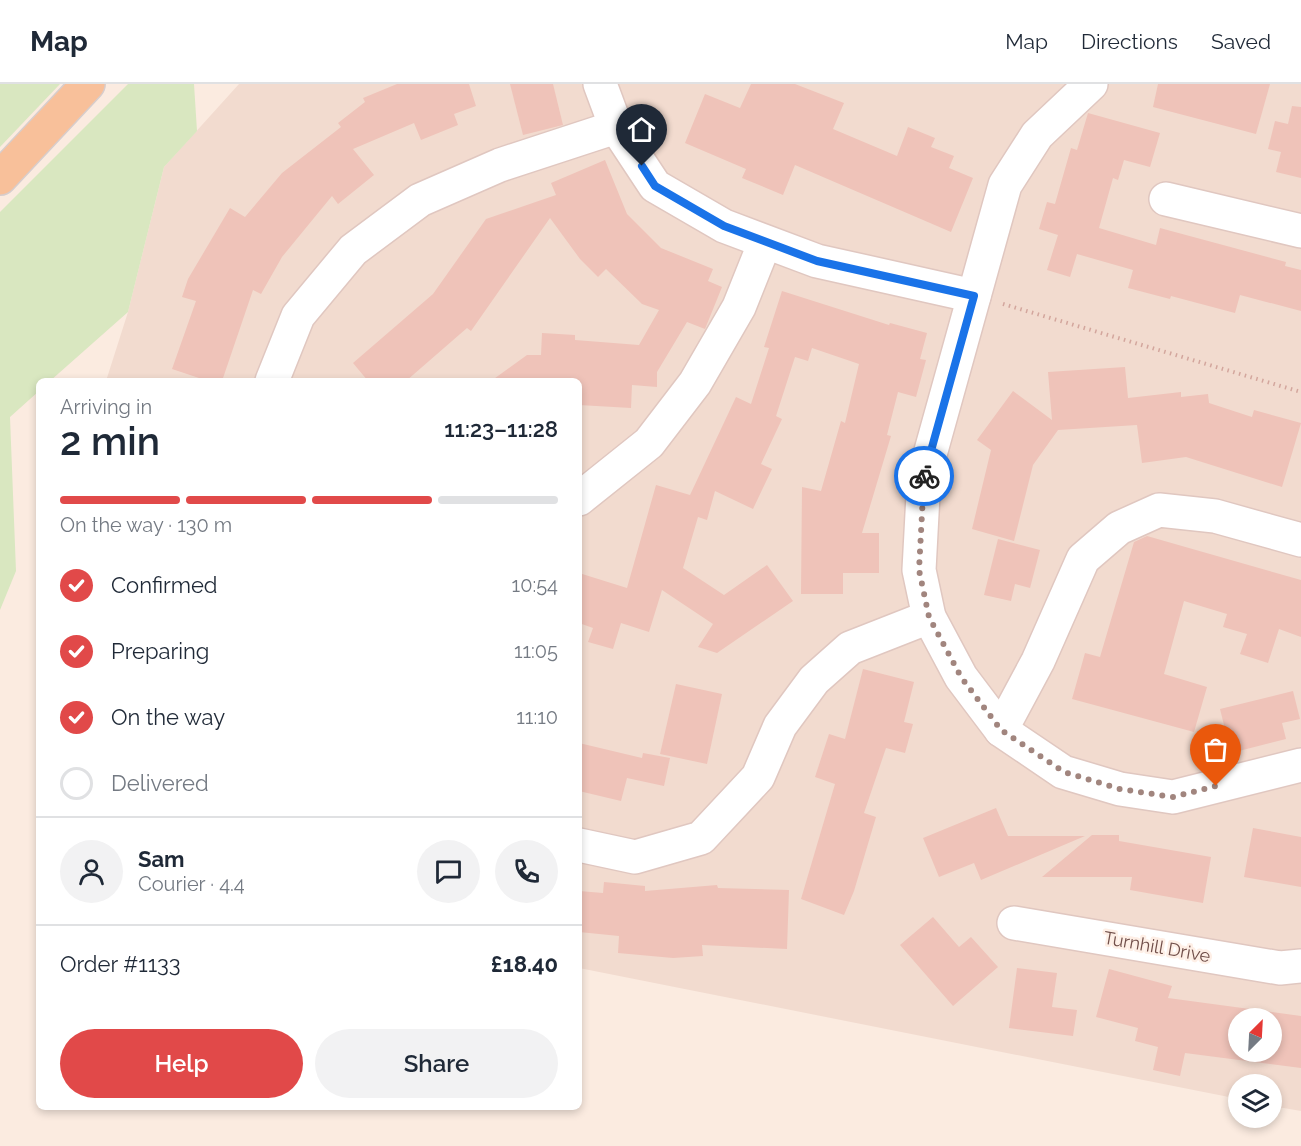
<!DOCTYPE html>
<html lang="en">
<head>
<meta charset="utf-8">
<style>
  :root { --surface:#fff; --page:#f2f2f3; --text:#1f2937; --muted:#747a83; --line:#e0e1e3; --accent:#e14949 }
  body { margin:0; font-family:Raleway,sans-serif; background:var(--page); color:var(--text); height:100vh; display:flex; flex-direction:column; font-size:22px; white-space:nowrap }
  * { box-sizing:border-box; margin:0 }
  p { font-size:20px; color:var(--muted) }
  .icon { flex:none; width:33px; height:33px; fill:none; stroke:currentColor; stroke-width:2; stroke-linecap:round; stroke-linejoin:round }
  .map { position:relative; flex:1; overflow:hidden }
  .details { position:absolute; left:36px; top:294px; width:546px; height:732px; display:flex; flex-direction:column; background:var(--surface); border-radius:9px; box-shadow:0 3px 9px #0003 }
  .details>* { flex:none }
  .needle { width:39px; rotate:24deg }
  .fabs { position:absolute; left:1228px; top:924px; display:grid; gap:12px }
  .fabs a { display:grid; place-items:center; width:54px; height:54px; border-radius:50%; background:var(--surface); box-shadow:0 3px 9px #0003; font-size:30px }
  .pin { position:absolute; display:grid; place-items:center; width:51px; height:51px; color:#fff; margin:-62px -26px; border-radius:50% 50% 50% 0; rotate:-45deg; box-shadow:0 0 6px #0007 }
  .pin .icon { rotate:45deg }
  .courier { position:absolute; display:grid; place-items:center; width:60px; height:60px; margin:-30px; border:4px solid #1a73e8; border-radius:50%; background:#fff; color:#222; box-shadow:0 2px 8px #0007 }
  .summary em { font-style:normal; font-weight:600 }
  .summary div { display:flex; flex-direction:column-reverse }
  .summary { display:flex; align-items:center; justify-content:space-between; height:102px; padding:0 24px }
  h1 { font-size:39px; font-weight:600; line-height:45px }
  .bar { display:grid; grid-template-columns:repeat(4,1fr); gap:9px 6px; align-content:center; height:72px; padding:0 24px }
  .bar i { height:8px; border-radius:4px; background:var(--line) }
  .bar .selected { background:var(--accent) }
  .bar p { grid-column:span 4 }
  .line { display:flex; align-items:center; gap:15px; padding:0 24px; border-top:2px solid var(--line) }
  .line div { flex:1 }
  .round { display:grid; place-items:center; flex:none; width:63px; height:63px; border-radius:32px; background:var(--page) }
  ol { padding:0 24px; list-style:none }
  li { display:flex; align-items:center; gap:18px; height:66px }
  li p { margin-inline-start:auto }
  li .icon { padding:6px; border-radius:50%; background:var(--accent); color:#fff; stroke-width:4 }
  li:last-child { color:var(--muted) }
  li i { width:33px; height:33px; border:3px solid var(--line); border-radius:50% }
  .primary-button { display:flex; gap:12px; margin-top:auto; padding:12px 24px }
  .primary-button a { flex:1; height:69px; border-radius:36px; background:var(--accent); color:#fff; font-size:24px; font-weight:600; line-height:69px; text-align:center }
  .primary-button a+a { background:var(--page); color:var(--text) }
  header { display:flex; align-items:center; gap:36px; box-sizing:border-box; height:84px; padding:0 30px; background:var(--surface); border-bottom:2px solid var(--line) }
  header strong { font-size:28px }
  nav { display:flex; gap:33px; margin-inline-start:auto; font-size:21px }
  .map>svg:first-child { display:block }
</style>
</head>
<body>
<header>
<strong>Map</strong>
<nav><a>Map</a><a>Directions</a><a>Saved</a></nav>
</header>
<div class="map">
<svg width="1301" height="1062" viewBox="0 0 1301 1062">
  <rect width="100%" height="100%" fill="#fbebe0"/>
  <!-- residential -->
  <path fill="#f2dbcf" fill-rule="evenodd" d="M239 0H1301V1027L1272 1022V1000H1239V1015L579 884V297H106L128 228 164 83ZM1239 934H1272V968H1239Z"/>
  <!-- green -->
  <g fill="#d9e7c0">
    <polygon points="0,0 60,0 0,63"/>
    <polygon points="128,0 194,0 197,47 164,83 128,228 50,297 39,297 39,307 10,333 16,487 0,526 0,128"/>
  </g>
  <!-- building -->
  <g fill="#efc3b9" fill-rule="evenodd">
    <polygon points="397,0 469,0 476,22 454,30 458,41 421,56 414,39 353,65 374,91 338,120 332,112 282,173 261,210 253,206 222,297 208,297 172,285 196,217 182,213 188,195 230,124 245,133 282,89 341,43 338,39 365,18 363,14"/>
    <polygon points="510,0 553,0 563,41 523,51"/>
    <polygon points="751,0 795,0 844,19 833,45 897,72 908,43 935,54 931,63 954,72 949,84 973,94 951,148 795,81 783,111 742,94 746,85 685,59 705,10 740,24"/>
    <polygon points="1158,0 1270,0 1256,50 1153,23"/>
    <polygon points="1292,22 1301,23 1301,94 1276,88 1281,68 1268,65 1275,37 1288,40"/>
    <polygon points="1088,29 1160,49 1150,83 1124,76 1118,96 1113,94 1099,144 1156,161 1160,144 1286,178 1285,182 1301,186 1301,227 1240,211 1235,229 1171,212 1170,215 1128,204 1133,186 1077,170 1070,193 1047,186 1058,151 1039,145 1047,118 1055,120 1071,64 1077,66"/>
    <polygon points="605,76 627,130 661,164 713,185 708,197 722,203 705,245 687,238 657,288 657,303 632,301 631,324 579,321 579,297 491,297 527,271 541,271 542,249 575,251 575,256 639,261 659,226 642,220 606,185 598,193 580,175 550,134 471,247 467,244 406,297 368,297 353,279 433,210 486,135 556,111 551,99"/>
    <polygon points="782,207 889,241 890,239 927,249 920,275 926,276 916,313 898,308 887,351 891,352 862,449 879,449 879,489 843,489 843,510 801,510 802,403 821,407 841,337 845,339 859,280 812,264 808,277 795,273 776,332 782,335 761,380 772,385 753,425 715,407 707,436 698,433 683,484 724,511 767,481 793,517 717,569 698,563 713,540 662,506 649,548 621,539 613,565 588,558 593,544 579,539 579,489 627,504 656,401 690,411 736,313 751,320 769,264 764,263"/>
    <polygon points="1125,283 1128,314 1181,308 1181,313 1208,310 1209,319 1252,333 1254,326 1301,339 1282,403 1186,373 1142,379 1137,341 1058,346 1033,381 1014,457 972,445 991,366 977,356 1013,307 1052,336 1048,288"/>
    <polygon points="1147,452 1301,496 1301,553 1279,545 1268,579 1240,570 1247,550 1223,543 1227,530 1184,517 1164,590 1207,603 1194,648 1072,615 1085,569 1100,573 1134,458"/>
    <polygon points="998,455 1040,466 1030,504 1015,500 1011,517 984,511"/>
    <polygon points="863,585 914,598 904,638 913,640 905,669 886,664 864,729 876,733 854,807 844,831 801,815 835,700 815,693 829,650 845,655"/>
    <polygon points="676,600 722,610 707,680 660,670"/>
    <polygon points="1293,607 1300,635 1282,639 1286,655 1231,669 1220,625"/>
    <polygon points="579,659 642,674 643,669 670,674 664,702 627,694 621,717 579,707"/>
    <polygon points="996,724 1008,752 1085,752 981,796 974,779 939,793 923,754"/>
    <polygon points="1253,744 1301,753 1301,803 1244,793"/>
    <polygon points="1092,751 1119,751 1119,757 1211,773 1203,819 1130,806 1132,793 1042,793"/>
    <polygon points="604,798 645,802 645,807 717,801 718,804 789,806 787,865 702,861 703,872 673,874 618,869 619,852 579,848 579,807 603,809"/>
    <polygon points="933,833 959,863 971,853 998,883 953,922 900,861"/>
    <polygon points="1017,884 1057,889 1052,923 1077,926 1073,952 1009,944"/>
    <path d="M1109 885 1172 902 1168 914 1301 932V984L1185 969 1180 992 1153 986 1158 963 1135 957 1138 944 1096 933ZM1239 934H1272V968H1239Z"/>
  </g>
  <g fill="none" stroke-linecap="round" stroke-linejoin="round">
    <!-- minor casing -->
    <g stroke="#e0c7c0" stroke-width="36">
      <g id="minor">
        <polyline points="600,0 616,43 655,102 724,142 817,177 974,212"/>
        <polyline points="1091,0 1037,51 1005,101 924,392 919,486 929,533 961,593 1001,646 1063,688 1120,705 1173,713 1301,681"/>
        <polyline points="1166,115 1301,147"/>
        <polyline points="272,297 298,232 353,166 420,116 500,81 616,43"/>
        <polyline points="579,415 649,359 695,299 739,223 765,158"/>
        <polyline points="1001,646 1038,577 1083,475 1119,444 1159,426 1215,432 1301,456"/>
        <polyline points="579,761 635,773 701,754 758,693 780,642 814,596 850,564 929,533"/>
        <polyline points="1014,839 1280,884 1301,882"/>
      </g>
    </g>
    <!-- major casing -->
    <g stroke="#d7cdcc" stroke-width="36">
      <polyline id="major" points="0,94 88,0"/>
    </g>
    <!-- path -->
    <polyline stroke="#d3a69d" stroke-width="4" stroke-dasharray="1.5 4.5" stroke-linecap="butt" points="1003,220 1301,308"/>
    <!-- minor -->
    <use href="#minor" stroke="#fff" stroke-width="33"/>
    <!-- major -->
    <use href="#major" stroke="#f8c09a" stroke-width="33"/>
  </g>
  <g fill="none" stroke-linecap="round" stroke-linejoin="round">
    <!-- done -->
    <polyline stroke="#a1857e" stroke-width="6" stroke-dasharray="0 10.8" points="924,392 919,486 929,533 961,593 1001,646 1064,688 1120,705 1173,713 1216,702"/>
    <!-- route -->
    <polyline stroke="#1a73e8" stroke-width="8" points="642,82 655,102 724,142 817,177 974,212 924,392"/>
  </g>
  <g text-anchor="middle" stroke-width="5" stroke-linejoin="round" paint-order="stroke">
    <!-- street labels -->
    <g font-size="18" fill="#704e49" stroke="#feefe6">
      <text transform="translate(1157 863) rotate(10)" y="6">Turnhill Drive</text>
    </g>
  </g>
</svg>
<div class="fabs">
<a><svg class="needle" viewBox="-14 -14 28 28"><path d="M0-13l5 13h-10z" fill="#e53935"/><path d="M0 13l5-13h-10z" fill="#747a83"/></svg></a>
<a><svg class="icon" aria-label="layers" viewBox="0 0 24 24"><path d="M12 4l9 5-9 5-9-5zM3 14l9 5 9-5"/></svg></a>
</div>
<div class="pin" style="left:1216px;top:702px;background:#ea580c"><svg class="icon" aria-label="bag" viewBox="0 0 24 24"><path d="M5 8h14l-1 12H6zM9 8a3 3 0 0 1 6 0"/></svg></div>
<div class="pin" style="left:642px;top:82px;background:#1f2937"><svg class="icon" aria-label="home" viewBox="0 0 24 24"><path d="M3 11l9-7 9 7M6 9v11h12V9"/></svg></div>
<div class="courier" style="left:924px;top:392px"><svg class="icon" aria-label="bike" viewBox="0 0 24 24"><circle cx="6" cy="16" r="4"/><circle cx="18" cy="16" r="4"/><path d="M6 16l4-8h5l3 8M10 8l3 8H6M13 5h3"/></svg></div>
<section class="details">
<div class="summary"><div><h1>2 min</h1><p>Arriving in</p></div><em>11:23–11:28</em></div>
<div class="bar"><i class="selected"></i><i class="selected"></i><i class="selected"></i><i></i><p>On the way · 130 m</p></div>
<ol>
<li><svg class="icon" aria-label="check" viewBox="0 0 24 24"><path d="M5 12l5 5 9-10"/></svg>Confirmed<p>10:54</p></li>
<li><svg class="icon" aria-label="check" viewBox="0 0 24 24"><path d="M5 12l5 5 9-10"/></svg>Preparing<p>11:05</p></li>
<li><svg class="icon" aria-label="check" viewBox="0 0 24 24"><path d="M5 12l5 5 9-10"/></svg>On the way<p>11:10</p></li>
<li><i></i>Delivered</li>
</ol>
<div class="line" style="height:108px"><a class="round"><svg class="icon" aria-label="person" viewBox="0 0 24 24"><circle cx="12" cy="8" r="4"/><path d="M4 21q1-7 8-7t8 7"/></svg></a><div><b>Sam</b><p>Courier · 4.4</p></div><a class="round"><svg class="icon" aria-label="chat" viewBox="0 0 24 24"><path d="M4 5h16v11H9l-5 4z"/></svg></a><a class="round"><svg class="icon" aria-label="phone" viewBox="0 0 24 24"><path d="M5 4h4l2 5-3 2q2 4 5 5l2-3 5 2v4C11 20 4 13 5 4z"/></svg></a></div>
<div class="line" style="height:78px"><div>Order #1133</div><b>£18.40</b></div>
<div class="primary-button"><a>Help</a><a>Share</a></div>
</section>
</div>
</body>
</html>
